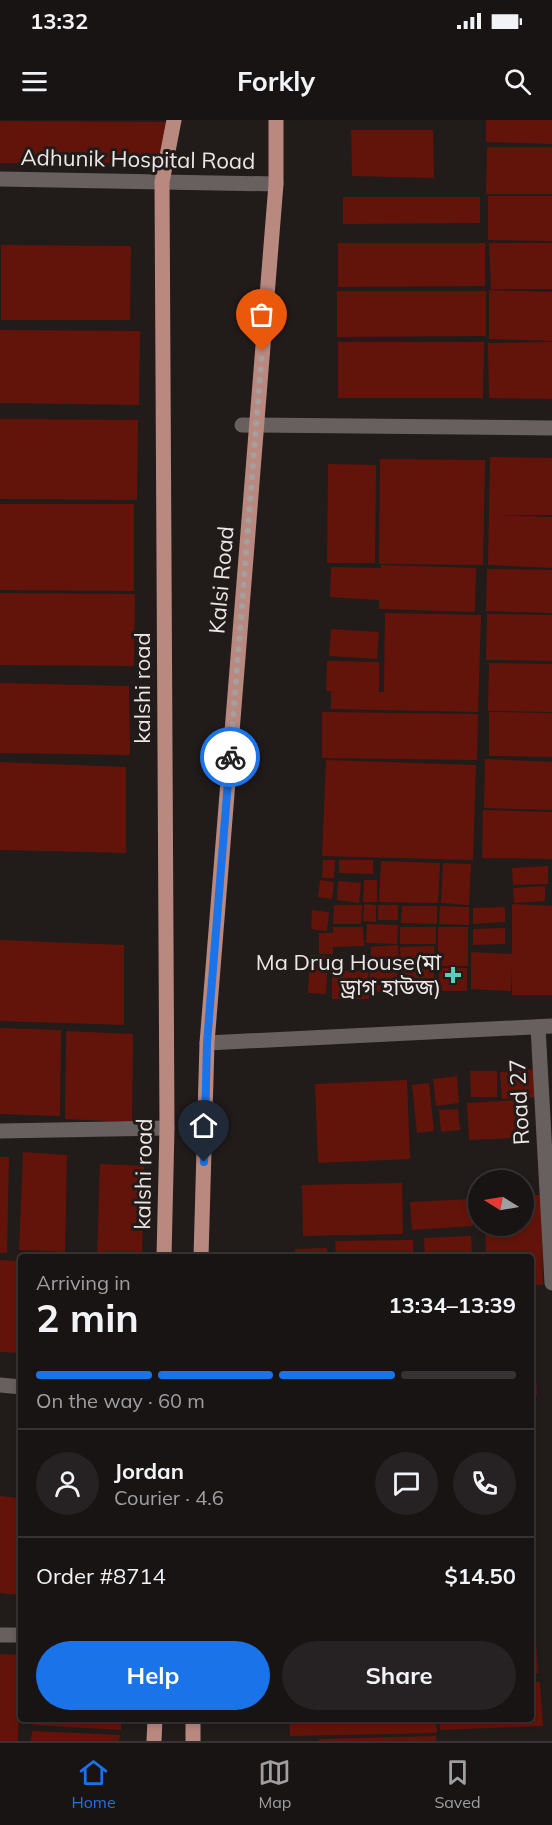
<!DOCTYPE html>
<html lang="en">
<head>
<meta charset="utf-8">
<style>
  :root { --surface:#191414; --page:#262122; --text:#f1f3f6; --muted:#9f9ea0; --line:#373334; --accent:#1a73e8 }
  body { margin:0; font-family:Mulish,"Noto Sans Bengali",sans-serif; background:var(--page); color:var(--text); height:100vh; display:flex; flex-direction:column; font-size:22px; white-space:nowrap }
  * { box-sizing:border-box; margin:0 }
  p { font-size:20px; color:var(--muted) }
  .icon { flex:none; width:33px; height:33px; fill:none; stroke:currentColor; stroke-width:2; stroke-linecap:round; stroke-linejoin:round }
  .map { position:relative; flex:1; overflow:hidden }
  .panel { position:absolute; left:18px; top:1134px; width:516px; height:468px; display:flex; flex-direction:column; background:var(--surface); border-radius:6px; box-shadow:0 3px 9px #0003,0 0 0 2px var(--line) }
  .panel>* { flex:none }
  .needle { width:39px; rotate:281deg }
  .tools { position:absolute; left:468px; top:1050px; display:grid; gap:12px }
  .tools a { display:grid; place-items:center; width:66px; height:66px; border-radius:50%; background:var(--surface); box-shadow:0 3px 9px #0003,0 0 0 2px var(--line); font-size:30px }
  .pin { position:absolute; display:grid; place-items:center; width:51px; height:51px; color:#fff; margin:-62px -26px; border-radius:50% 50% 50% 0; rotate:-45deg; box-shadow:0 0 6px #0007 }
  .pin .icon { rotate:45deg }
  .courier { position:absolute; display:grid; place-items:center; width:60px; height:60px; margin:-30px; border:4px solid #1a73e8; border-radius:50%; background:#fff; color:#222; box-shadow:0 2px 8px #0007 }
  .summary em { font-style:normal; font-weight:700 }
  .summary div { display:flex; flex-direction:column-reverse }
  .summary { display:flex; align-items:center; justify-content:space-between; height:102px; padding:0 18px }
  h1 { font-size:39px; font-weight:700; line-height:45px }
  .bar { display:grid; grid-template-columns:repeat(4,1fr); gap:9px 6px; align-content:center; height:72px; padding:0 18px }
  .bar i { height:8px; border-radius:4px; background:var(--line) }
  .bar .active { background:var(--accent) }
  .bar p { grid-column:span 4 }
  .line { display:flex; align-items:center; gap:15px; padding:0 18px; border-top:2px solid var(--line) }
  .line div { flex:1 }
  .round { display:grid; place-items:center; flex:none; width:63px; height:63px; border-radius:32px; background:var(--page) }
  .cta { display:flex; gap:12px; margin-top:auto; padding:12px 18px }
  .cta a { flex:1; height:69px; border-radius:36px; background:var(--accent); color:#fff; font-size:24px; font-weight:700; line-height:69px; text-align:center }
  .cta a+a { background:var(--page); color:var(--text) }
  .status { display:flex; justify-content:space-between; align-items:center; height:42px; padding:0 30px; background:var(--surface); direction:ltr }
  .status svg { height:16px; fill:currentColor }
  header { display:flex; justify-content:space-between; align-items:center; height:78px; padding:0 18px; background:var(--surface); font-size:27px; font-weight:700 }
  .dock { display:flex; justify-content:space-around; align-items:center; height:84px; border-top:2px solid var(--line); background:var(--surface); font-size:16px; color:var(--muted) }
  .dock a { display:grid; justify-items:center; gap:3px }
  .dock .active { color:var(--accent) }
  .map>svg:first-child { display:block }
</style>
</head>
<body>
<div class="status"><b>13:32</b><svg viewBox="0 0 49 12"><path d="M0 12V9h3v3zM5 12V6h3v6zM10 12V3h3v9zM15 12V0h3v12zM26 1h20v11H26zM47 4h2v5h-2z"/></svg></div>
<header><svg class="icon" aria-label="menu" viewBox="0 0 24 24"><path d="M4 6h16M4 12h16M4 18h16"/></svg>Forkly<svg class="icon" aria-label="search" viewBox="0 0 24 24"><circle cx="10" cy="10" r="6"/><path d="M15 15l6 6"/></svg></header>
<div class="map">
<svg width="552" height="1621" viewBox="0 0 552 1621">
  <rect width="100%" height="100%" fill="#211b1a"/>
  <!-- building -->
  <g fill="#63140a">
    <polygon points="486,0 552,0 552,24 486,22"/>
    <polygon points="0,1 166,2 166,43 0,43"/>
    <polygon points="351,10 433,10 434,58 352,56"/>
    <polygon points="487,27 552,27 552,74 486,74"/>
    <polygon points="488,76 552,76 552,121 488,120"/>
    <polygon points="343,77 480,77 480,103 343,104"/>
    <polygon points="338,123 485,123 485,166 338,167"/>
    <polygon points="489,123 552,123 552,169 491,169"/>
    <polygon points="1,125 131,126 130,200 1,200"/>
    <polygon points="489,170 552,172 552,221 489,219"/>
    <polygon points="337,171 486,171 486,216 337,217"/>
    <polygon points="0,210 140,211 139,285 0,283"/>
    <polygon points="338,222 484,222 483,278 338,278"/>
    <polygon points="552,222 552,279 489,278 488,223"/>
    <polygon points="0,299 138,300 137,380 0,379"/>
    <polygon points="490,337 552,338 552,395 497,395 552,397 552,448 488,445"/>
    <polygon points="380,339 485,340 483,445 379,444"/>
    <polygon points="328,344 376,345 375,443 327,443"/>
    <polygon points="0,384 134,384 134,471 0,470"/>
    <polygon points="381,445 476,448 475,492 379,489 379,480 330,477 331,447 381,448"/>
    <polygon points="487,449 552,450 552,493 486,491"/>
    <polygon points="0,473 135,474 134,546 0,545"/>
    <polygon points="385,493 481,495 478,592 331,589 331,571 326,571 327,541 379,542 379,572 384,572"/>
    <polygon points="487,494 552,495 552,541 486,540"/>
    <polygon points="331,509 379,512 377,539 329,536"/>
    <polygon points="489,543 552,544 552,592 488,591"/>
    <polygon points="0,563 129,566 130,635 0,633"/>
    <polygon points="322,592 478,594 477,640 322,638"/>
    <polygon points="489,592 552,593 552,637 489,636"/>
    <polygon points="485,639 552,642 552,690 484,688"/>
    <polygon points="326,640 476,645 473,740 322,736"/>
    <polygon points="0,642 126,647 126,733 0,730"/>
    <polygon points="483,690 552,692 552,739 482,738"/>
    <polygon points="323,740 335,740 334,758 322,758"/>
    <polygon points="339,740 373,740 373,754 339,753"/>
    <polygon points="381,741 440,743 438,783 379,782"/>
    <polygon points="443,743 471,744 469,785 441,783"/>
    <polygon points="548,746 548,764 513,765 512,748"/>
    <polygon points="320,760 334,762 332,779 318,777"/>
    <polygon points="364,760 377,760 377,782 363,782"/>
    <polygon points="338,761 361,763 359,783 337,780"/>
    <polygon points="545,766 545,781 514,783 513,768"/>
    <polygon points="364,784 376,785 376,802 363,801"/>
    <polygon points="512,784 552,786 552,875 512,875 512,845 511,871 471,869 471,832 512,834"/>
    <polygon points="334,785 362,785 361,804 333,804"/>
    <rect x="378" y="785" width="20" height="15"/>
    <polygon points="402,786 437,786 437,804 401,803"/>
    <polygon points="440,786 469,787 469,805 439,804"/>
    <polygon points="505,787 505,802 473,804 473,788"/>
    <polygon points="312,790 329,792 327,811 311,809"/>
    <polygon points="367,804 398,805 397,824 366,823"/>
    <polygon points="333,807 363,807 364,826 333,827 333,834 319,834 319,813 333,813"/>
    <rect x="400" y="807" width="36" height="17"/>
    <rect x="438" y="807" width="30" height="39"/>
    <polygon points="505,808 505,824 473,825 473,809"/>
    <polygon points="0,820 124,825 124,905 0,901"/>
    <polygon points="398,825 399,845 371,847 371,827"/>
    <polygon points="434,826 435,843 401,845 400,827"/>
    <polygon points="310,835 328,836 326,874 308,873"/>
    <rect x="400" y="847" width="34" height="27"/>
    <polygon points="397,848 398,871 371,872 369,850"/>
    <rect x="439" y="848" width="28" height="23"/>
    <polygon points="332,851 368,851 369,879 332,879"/>
    <polygon points="0,908 61,910 60,996 0,994"/>
    <polygon points="66,911 133,914 132,1002 65,999"/>
    <polygon points="538,949 540,977 502,979 500,952"/>
    <polygon points="470,951 497,951 497,977 471,977"/>
    <polygon points="457,956 459,983 436,986 433,959"/>
    <polygon points="407,960 410,1039 318,1043 315,964"/>
    <polygon points="429,963 434,1011 417,1013 412,965"/>
    <polygon points="517,980 518,1018 469,1020 467,983"/>
    <polygon points="458,989 460,1010 441,1012 439,990"/>
    <polygon points="23,1032 67,1035 65,1132 19,1130"/>
    <polygon points="0,1037 9,1037 7,1133 0,1133"/>
    <polygon points="100,1044 144,1046 142,1137 97,1137"/>
    <polygon points="402,1063 403,1114 303,1116 302,1065"/>
    <polygon points="524,1075 541,1075 543,1165 531,1165 531,1137 486,1137 485,1106 524,1106"/>
    <polygon points="472,1079 473,1106 412,1110 410,1082"/>
    <polygon points="471,1116 472,1137 425,1137 424,1118"/>
    <polygon points="413,1120 413,1137 336,1137 335,1121"/>
    <polygon points="327,1128 328,1137 295,1137 295,1129"/>
    <polygon points="0,1140 21,1141 21,1233 0,1232"/>
    <polygon points="531,1238 535,1238 537,1275 531,1275"/>
    <polygon points="19,1314 21,1314 21,1360 17,1360"/>
    <polygon points="0,1376 21,1378 21,1475 0,1473"/>
    <polygon points="531,1489 534,1489 538,1553 531,1554"/>
    <polygon points="0,1534 20,1535 18,1621 0,1621"/>
    <polygon points="531,1562 540,1562 543,1606 440,1610 439,1599 531,1599"/>
    <polygon points="33,1599 121,1599 121,1610 33,1605"/>
    <polygon points="289,1599 436,1599 437,1613 290,1616"/>
    <polygon points="32,1611 120,1615 119,1621 31,1621"/>
    <polygon points="436,1616 436,1621 319,1621 319,1619"/>
  </g>
  <g fill="none" stroke-linecap="round" stroke-linejoin="round">
    <!-- minor -->
    <g stroke="#67605f" stroke-width="15">
      <polyline points="0,59 276,64"/>
      <polyline points="242,305 552,308"/>
      <polyline points="538,907 552,1163"/>
      <polyline points="207,923 552,906"/>
      <polyline points="0,1011 167,1008"/>
      <polyline points="0,1265 21,1267"/>
      <polyline points="0,1515 21,1515"/>
    </g>
    <!-- major -->
    <g stroke="#b98980" stroke-width="15">
      <polyline points="164,1137 167,1008 162,62 174,0"/>
      <polyline points="201,1137 207,923 276,64 276,0"/>
      <polyline points="154,1621 155,1599"/>
      <polyline points="193,1621 193,1599"/>
    </g>
  </g>
  <g fill="none" stroke-linecap="round" stroke-linejoin="round">
    <!-- done -->
    <polyline stroke="#a4a09f" stroke-width="6" stroke-dasharray="0 10.8" points="230,637 262,231"/>
    <!-- route -->
    <polyline stroke="#1a73e8" stroke-width="8" points="204,1042 207,923 230,637"/>
  </g>
  <!-- markers -->
  <path fill="#5bcebb" stroke="#211b1a" stroke-width="2" d="M450 846h6v6h6v6h-6v6h-6v-6h-6v-6h6z"/>
  <g text-anchor="middle" stroke-width="6" stroke-linejoin="round" paint-order="stroke">
    <!-- street labels -->
    <g font-size="22" fill="#ebe7e6" stroke="#211b1a">
      <text transform="translate(138 39) rotate(1)" y="8">Adhunik Hospital Road</text>
      <text transform="translate(221 460) rotate(-85)" y="8">Kalsi Road</text>
      <text transform="translate(142 568) rotate(-90)" y="8">kalshi road</text>
      <text transform="translate(519 982) rotate(-93)" y="8">Road 27</text>
      <text transform="translate(143 1054) rotate(-89)" y="8">kalshi road</text>
    </g>
    <!-- poi labels -->
    <g font-size="22" fill="#ebe7e6" stroke="#211b1a" text-anchor="end">
      <text x="441" y="850">Ma Drug House(মা<tspan x="441" dy="25">ড্রাগ হাউজ)</tspan></text>
    </g>
  </g>
</svg>
<div class="tools">
<a><svg class="needle" viewBox="-14 -14 28 28"><path d="M0-13l5 13h-10z" fill="#e53935"/><path d="M0 13l5-13h-10z" fill="#9f9ea0"/></svg></a>
</div>
<div class="pin" style="left:262px;top:231px;background:#ea580c"><svg class="icon" aria-label="bag" viewBox="0 0 24 24"><path d="M5 8h14l-1 12H6zM9 8a3 3 0 0 1 6 0"/></svg></div>
<div class="pin" style="left:204px;top:1042px;background:#1f2937"><svg class="icon" aria-label="home" viewBox="0 0 24 24"><path d="M3 11l9-7 9 7M6 9v11h12V9"/></svg></div>
<div class="courier" style="left:230px;top:637px"><svg class="icon" aria-label="bike" viewBox="0 0 24 24"><circle cx="6" cy="16" r="4"/><circle cx="18" cy="16" r="4"/><path d="M6 16l4-8h5l3 8M10 8l3 8H6M13 5h3"/></svg></div>
<section class="panel">
<div class="summary"><div><h1>2 min</h1><p>Arriving in</p></div><em>13:34–13:39</em></div>
<div class="bar"><i class="active"></i><i class="active"></i><i class="active"></i><i></i><p>On the way · 60 m</p></div>
<div class="line" style="height:108px"><a class="round"><svg class="icon" aria-label="person" viewBox="0 0 24 24"><circle cx="12" cy="8" r="4"/><path d="M4 21q1-7 8-7t8 7"/></svg></a><div><b>Jordan</b><p>Courier · 4.6</p></div><a class="round"><svg class="icon" aria-label="chat" viewBox="0 0 24 24"><path d="M4 5h16v11H9l-5 4z"/></svg></a><a class="round"><svg class="icon" aria-label="phone" viewBox="0 0 24 24"><path d="M5 4h4l2 5-3 2q2 4 5 5l2-3 5 2v4C11 20 4 13 5 4z"/></svg></a></div>
<div class="line" style="height:78px"><div>Order #8714</div><b>$14.50</b></div>
<div class="cta"><a>Help</a><a>Share</a></div>
</section>
</div>
<nav class="dock">
<a class="active"><svg class="icon" aria-label="home" viewBox="0 0 24 24"><path d="M3 11l9-7 9 7M6 9v11h12V9"/></svg>Home</a>
<a><svg class="icon" aria-label="map" viewBox="0 0 24 24"><path d="M3 6l6-2 6 2 6-2v14l-6 2-6-2-6 2zM9 4v14M15 6v14"/></svg>Map</a>
<a><svg class="icon" aria-label="saved" viewBox="0 0 24 24"><path d="M7 4h10v16l-5-4-5 4z"/></svg>Saved</a>
</nav>
</body>
</html>
